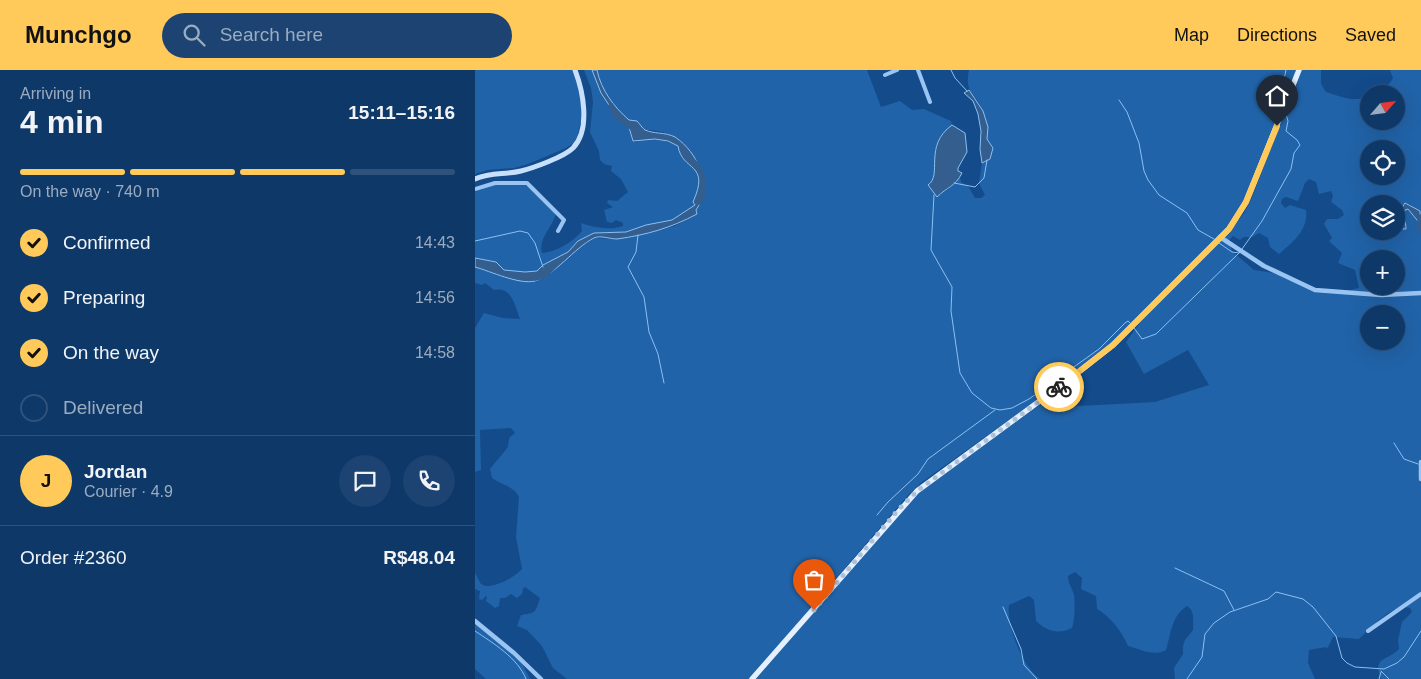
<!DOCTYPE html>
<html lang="en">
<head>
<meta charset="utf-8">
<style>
  :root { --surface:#0e3868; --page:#1c4371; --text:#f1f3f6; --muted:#9bacc0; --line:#2e527c; --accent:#ffca5a }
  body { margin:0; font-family:Arial,sans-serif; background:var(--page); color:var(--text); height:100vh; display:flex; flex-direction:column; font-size:19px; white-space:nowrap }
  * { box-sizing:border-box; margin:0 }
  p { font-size:16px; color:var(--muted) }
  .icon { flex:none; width:28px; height:28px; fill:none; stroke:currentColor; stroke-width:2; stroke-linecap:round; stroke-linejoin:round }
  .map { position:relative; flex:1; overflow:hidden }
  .panel { display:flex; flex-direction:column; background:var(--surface); width:475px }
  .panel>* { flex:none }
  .needle { width:32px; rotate:62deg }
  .buttons { position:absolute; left:885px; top:15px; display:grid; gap:10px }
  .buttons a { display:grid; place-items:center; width:45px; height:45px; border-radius:50%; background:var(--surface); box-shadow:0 5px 20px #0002,0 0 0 1px var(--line); font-size:25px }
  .pin { position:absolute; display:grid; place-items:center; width:42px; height:42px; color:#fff; margin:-51px -21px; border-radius:50% 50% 50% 0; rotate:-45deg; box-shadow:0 0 5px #0007 }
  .pin .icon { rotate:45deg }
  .courier { position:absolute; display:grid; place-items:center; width:50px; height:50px; margin:-25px; border:4px solid #ffca5a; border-radius:50%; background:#fff; color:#222; box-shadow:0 1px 6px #0007 }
  .head em { font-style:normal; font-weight:700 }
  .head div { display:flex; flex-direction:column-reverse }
  .head { display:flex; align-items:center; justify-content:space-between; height:85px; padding:0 20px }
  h1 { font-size:32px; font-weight:700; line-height:38px }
  .bar { display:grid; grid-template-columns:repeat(4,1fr); gap:8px 5px; align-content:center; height:60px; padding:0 20px }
  .bar i { height:6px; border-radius:4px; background:var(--line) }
  .bar .current { background:var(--accent) }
  .bar p { grid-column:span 4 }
  .line { display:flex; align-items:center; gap:12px; padding:0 20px; border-top:1px solid var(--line) }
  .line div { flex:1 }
  .round { display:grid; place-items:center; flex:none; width:52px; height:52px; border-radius:26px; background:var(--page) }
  ol { padding:0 20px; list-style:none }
  li { display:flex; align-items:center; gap:15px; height:55px }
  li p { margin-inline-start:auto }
  li .icon { padding:5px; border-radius:50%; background:var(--accent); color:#111; stroke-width:4 }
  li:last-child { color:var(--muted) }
  li i { width:28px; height:28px; border:2px solid var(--line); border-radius:50% }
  header { display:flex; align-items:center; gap:30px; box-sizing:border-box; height:70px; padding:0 25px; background:var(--accent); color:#111 }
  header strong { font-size:24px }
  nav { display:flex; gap:28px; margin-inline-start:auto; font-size:18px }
  .search { width:350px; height:45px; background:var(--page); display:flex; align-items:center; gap:12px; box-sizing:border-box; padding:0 18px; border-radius:28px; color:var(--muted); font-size:19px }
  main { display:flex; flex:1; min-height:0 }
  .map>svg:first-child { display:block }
</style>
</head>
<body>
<header>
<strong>Munchgo</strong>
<div class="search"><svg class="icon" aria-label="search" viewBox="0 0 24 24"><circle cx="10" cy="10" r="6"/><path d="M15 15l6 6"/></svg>Search here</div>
<nav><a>Map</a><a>Directions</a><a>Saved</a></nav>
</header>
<main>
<section class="panel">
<div class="head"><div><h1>4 min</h1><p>Arriving in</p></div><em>15:11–15:16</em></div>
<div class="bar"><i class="current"></i><i class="current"></i><i class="current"></i><i></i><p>On the way · 740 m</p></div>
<ol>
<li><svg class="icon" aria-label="check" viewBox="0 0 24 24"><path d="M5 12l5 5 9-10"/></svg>Confirmed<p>14:43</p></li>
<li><svg class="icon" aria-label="check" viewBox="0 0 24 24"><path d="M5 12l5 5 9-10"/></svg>Preparing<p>14:56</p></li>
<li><svg class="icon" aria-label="check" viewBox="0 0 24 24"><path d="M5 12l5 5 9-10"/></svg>On the way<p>14:58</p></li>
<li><i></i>Delivered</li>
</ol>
<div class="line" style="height:90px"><b class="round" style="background:var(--accent);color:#111">J</b><div><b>Jordan</b><p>Courier · 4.9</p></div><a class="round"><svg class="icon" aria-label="chat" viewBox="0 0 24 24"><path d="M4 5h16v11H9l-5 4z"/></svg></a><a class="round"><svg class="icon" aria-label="phone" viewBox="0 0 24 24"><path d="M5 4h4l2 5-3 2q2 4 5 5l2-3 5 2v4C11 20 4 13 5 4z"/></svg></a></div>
<div class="line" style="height:65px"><div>Order #2360</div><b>R$48.04</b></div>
</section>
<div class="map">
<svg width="946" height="609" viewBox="0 0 946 609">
  <rect width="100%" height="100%" fill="#134b8b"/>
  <!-- green -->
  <g fill="#2163a8" fill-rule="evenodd">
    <polygon points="0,0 98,0 109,36 103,64 100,72 91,78 53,94 39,98 12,100 0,104"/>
    <path d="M109 0H117L126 23 138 41 153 54 157 70 160 72C177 69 188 69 204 76 207 102 236 92 218 132L220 135 197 150 171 155 151 162 119 163 103 171 93 182 68 195 62 201 50 202 29 200 21 192 0 188V122C7 114 43 110 52 116 63 122 72 135 81 143 78 157 63 168 67 183 81 182 98 172 107 161L106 153C117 157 135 161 148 156V153L141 150 137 153 132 152 129 140 138 137 132 133 133 130 142 131 153 122 146 109 136 101 137 96 129 94 125 90 124 81 115 62 118 32 116 18Z"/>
    <path d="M122 0H392L406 37 425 31 437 40 449 39 476 51 477 55C448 76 468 104 453 116L462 126 474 119 485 107 486 112 493 116 500 128H506L510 125 504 113 507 93 510 92 516 74 512 69C511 59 512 54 508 42 501 22 489 25 494 0H821L770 130 751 159 641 270 607 298 447 412 435 423 274 609H92L78 598 67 576 52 560 42 556 46 545C61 543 60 543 65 528L50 517 48 519 47 524 42 528 36 524 30 528H25L24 536 20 538 11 531 12 527 11 526 7 530 4 529 5 521 0 519V503L6 514C16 521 40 507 47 499L41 467 44 427C39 416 26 415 17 408L15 399 33 377 34 368 40 363 36 358 5 360 6 400 0 402V258L9 243 28 248 45 249C40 236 37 216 19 220L10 213 7 215 0 213V197L23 204 60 211 83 196 103 178 120 168 139 169 185 160 200 156 222 144 221 140C223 137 226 134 227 130 232 106 219 76 195 65 188 61 177 60 169 60 163 51 160 54 153 50 138 40 126 17 122 0Z"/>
    <path d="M827 0H846V14L851 22C865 26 880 34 894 25V51H921V24H895C904 18 913 19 918 8L915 0H946V143L934 134 923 144 931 153 930 140 933 139 946 155V609H906C897 586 913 591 924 579L923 570 927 552 937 542 935 538C917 533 896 558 884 569L858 567 852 579 851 577 834 580 833 593 840 609H700L699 598 708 584V576L710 570 718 560C718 552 720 540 712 536 696 546 696 565 691 580 678 587 665 579 653 576 647 562 636 547 622 539L621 526 606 519 607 508 600 502 593 506C593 513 597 518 599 525 600 535 600 549 597 558 583 565 572 561 561 551L559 530 554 526 534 535C531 555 548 598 565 609H281L435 431 468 403 568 333 580 326 585 337 680 332 734 315 713 280 669 304 651 272 667 250 757 159 769 143 775 132ZM894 79H921V106H894ZM834 109 841 112 844 124 856 121 858 125 856 132 867 140 869 145 863 149H852L849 154 857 168 854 171 867 183 863 193 880 200 884 218 863 223 836 219 799 203 779 200 758 182 753 171 758 166 765 170 769 167H777L784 163 793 168 795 177 804 184C817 173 834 160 831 140L815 135 810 138 806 133 807 129 811 127 823 131 830 113ZM894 134H921V161H894ZM894 189H921V216H894ZM894 244H921V271H894Z"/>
    <polygon points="0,553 47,593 55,609 11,609 0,599"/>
  </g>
  <!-- water -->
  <g fill="#335e8d" stroke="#8cc0f4">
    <path d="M117 0H122C126 20 139 37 154 50L162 51C165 54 167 58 170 60 179 64 190 62 200 67 223 82 238 117 221 140L222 144C196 158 171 165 142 169 135 169 125 165 119 168 99 178 80 205 60 211 44 215 15 201 0 197V188L21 192 29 200 50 202 62 201 68 195 93 182 103 171 119 163 151 162 171 155 197 150 220 135 218 132C236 92 207 102 203 76L193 71 180 69 158 71 153 54 138 41 126 23Z"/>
    <polygon points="494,20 508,41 513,57 512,69 518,78 515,89 507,93 505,79 506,61 503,44 498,31 489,23"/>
    <path d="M477 55 490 63 492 82 483 98V101L487 103C480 117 472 117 462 127L453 115C468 105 448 76 477 55Z"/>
    <path d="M930 133 945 141 946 155 933 139 930 140C928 146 931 152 931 159H928L923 144Z"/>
  </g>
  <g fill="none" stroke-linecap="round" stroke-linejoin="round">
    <!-- stream -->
    <g stroke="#8cc0f4" stroke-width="1">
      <polyline points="476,0 480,8 492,21"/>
      <polyline points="644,30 652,42 664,73 669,101 673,110 684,125 712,143 723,160 739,169"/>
      <polyline points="808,33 807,19 811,0"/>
      <polyline points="479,113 500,117 509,108 512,90"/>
      <polyline points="459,125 456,180 477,217 476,241 485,303 497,323 516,338 525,340 537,338 554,329 624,279 650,253 653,251 655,253"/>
      <polyline points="163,165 161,182 153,197 169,227 174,262 183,284 189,313"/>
      <polyline points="0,171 45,161 53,163 60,173 68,197"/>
      <polyline points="744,173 757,182 764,183"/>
      <polyline points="767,179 787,151 816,99 819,83 825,75 822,70 811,61 813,51 811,44"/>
      <polyline points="659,258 667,269 681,264 765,182"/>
      <polyline points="919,373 929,389 943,394"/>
      <polyline points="402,445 413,432 443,404 453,389 520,340"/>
      <polyline points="700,498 749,521 759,540"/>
      <polyline points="528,537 546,579 549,595 562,609"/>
      <path d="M0 561C18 573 43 588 51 609"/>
      <polyline points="906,601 914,609"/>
      <polyline points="712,609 727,587 730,564 739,553 755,542 793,529 801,522 828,529 838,537 861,566 867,588 872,593 880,597 909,599 922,593 929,587 946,561"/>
      <polyline points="904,609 906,602"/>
    </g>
    <!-- river -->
    <g stroke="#335e8d" stroke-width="5.5">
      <polyline points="136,36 142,46 159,59"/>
      <path d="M217 90C229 100 231 118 225 132"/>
      <polyline points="946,147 944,155 946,160"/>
      <polyline points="60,208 69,206 79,196"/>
    </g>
    <!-- minor -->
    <g stroke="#9ac4f1" stroke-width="4">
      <polyline points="443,0 455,32"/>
      <polyline points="410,5 422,0"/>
      <polyline points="0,119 20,113 52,113 89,150 83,161"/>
      <polyline points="893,561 946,524"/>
    </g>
    <!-- tertiary -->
    <g stroke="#9ac4f1" stroke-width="4.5">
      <polyline points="745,167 789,196 840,220 906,225 946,223"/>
      <polyline points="946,392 946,409"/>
      <polyline points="0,551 39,583 66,609"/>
    </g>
    <!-- secondary -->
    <path stroke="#c8e0fb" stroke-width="5" d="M0 109C15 102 30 105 46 101 58 98 89 87 98 78 116 59 108 21 100 0"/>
    <!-- primary -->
    <polyline stroke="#e4efff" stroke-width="5.5" points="277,609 442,421 596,308 638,275 754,159 771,132 824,0"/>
  </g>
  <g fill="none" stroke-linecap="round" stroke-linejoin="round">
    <!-- done -->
    <polyline stroke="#acc0d6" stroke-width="5" stroke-dasharray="0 9" points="339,540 423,440 442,421 584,317"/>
    <!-- route -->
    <polyline stroke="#ffca5a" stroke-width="6" points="584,317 638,275 754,159 771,132 802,56"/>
  </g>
</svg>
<div class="buttons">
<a><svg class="needle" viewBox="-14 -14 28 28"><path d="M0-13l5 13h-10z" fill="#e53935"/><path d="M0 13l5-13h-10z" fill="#9bacc0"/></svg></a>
<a><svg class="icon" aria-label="locate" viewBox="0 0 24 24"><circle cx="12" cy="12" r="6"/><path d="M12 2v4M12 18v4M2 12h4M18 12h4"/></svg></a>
<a><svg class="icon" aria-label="layers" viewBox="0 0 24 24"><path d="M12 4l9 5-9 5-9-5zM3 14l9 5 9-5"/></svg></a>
<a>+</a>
<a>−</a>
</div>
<div class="pin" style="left:339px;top:540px;background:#ea580c"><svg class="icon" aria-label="bag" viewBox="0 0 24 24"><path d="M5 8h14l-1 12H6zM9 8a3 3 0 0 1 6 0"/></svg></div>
<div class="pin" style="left:802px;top:56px;background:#1f2937"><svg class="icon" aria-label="home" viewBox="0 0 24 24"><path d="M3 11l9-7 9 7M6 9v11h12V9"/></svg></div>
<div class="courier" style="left:584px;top:317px"><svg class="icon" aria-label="bike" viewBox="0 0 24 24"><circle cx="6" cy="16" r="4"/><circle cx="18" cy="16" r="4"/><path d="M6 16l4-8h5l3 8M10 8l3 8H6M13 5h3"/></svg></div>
</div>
</main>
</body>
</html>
